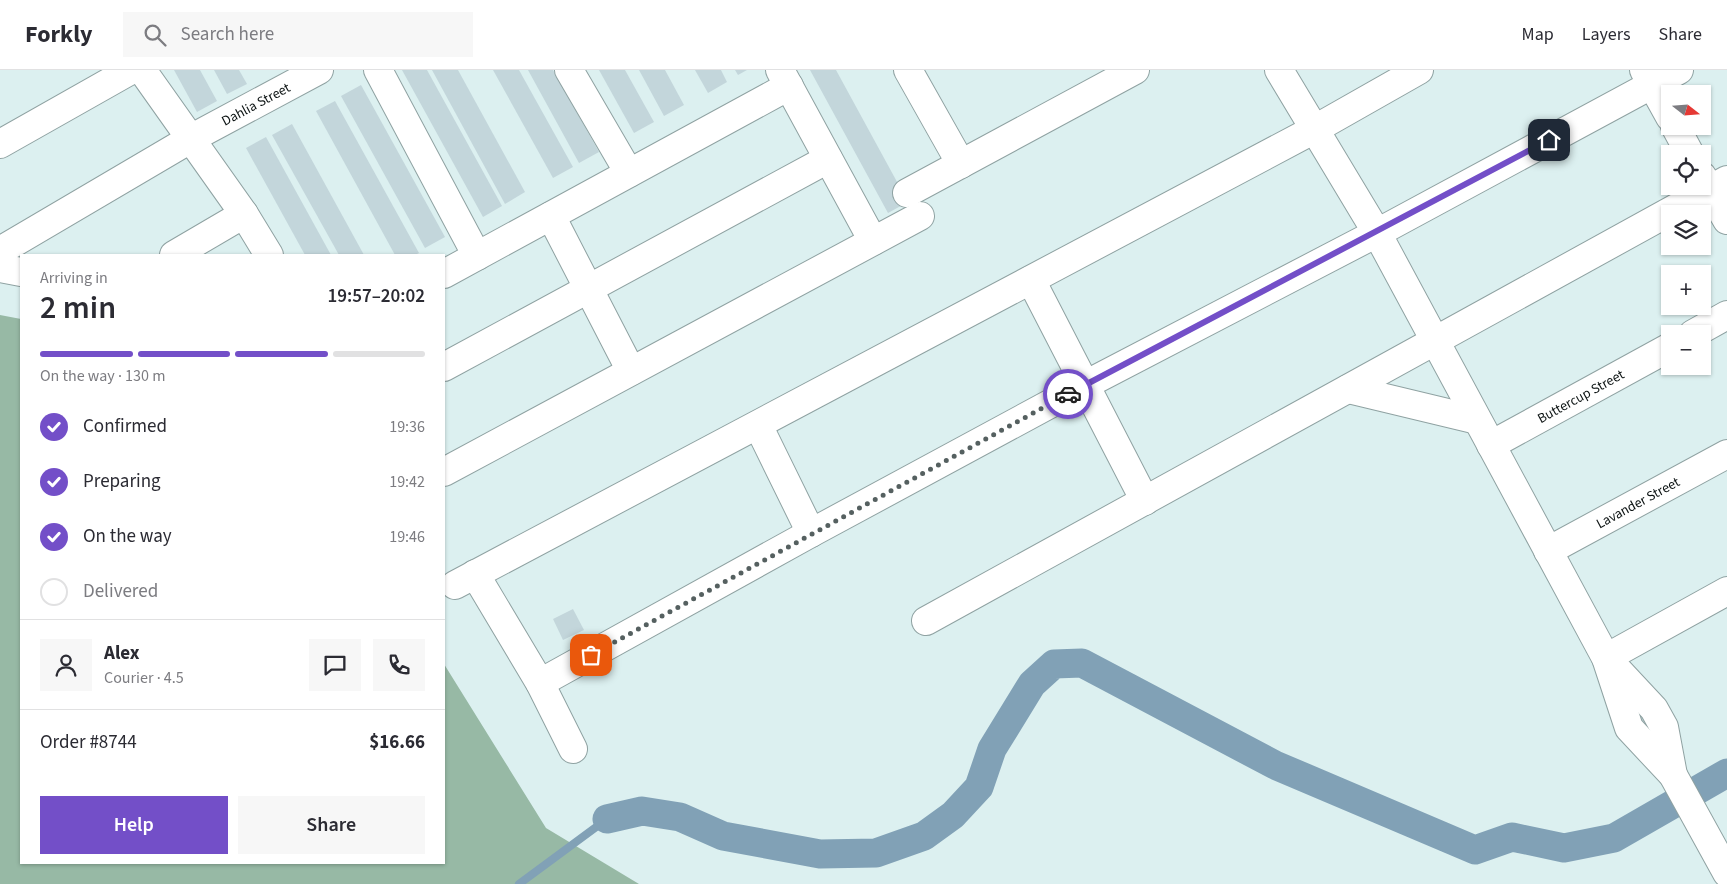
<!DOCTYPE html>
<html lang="en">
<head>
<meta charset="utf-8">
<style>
  :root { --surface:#fff; --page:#f7f7f7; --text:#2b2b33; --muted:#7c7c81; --line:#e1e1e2; --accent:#734fc8 }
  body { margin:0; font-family:"Source Sans 3",sans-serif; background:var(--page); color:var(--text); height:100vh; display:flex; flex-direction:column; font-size:19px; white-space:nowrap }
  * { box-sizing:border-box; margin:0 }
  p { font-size:16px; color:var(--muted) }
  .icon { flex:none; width:28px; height:28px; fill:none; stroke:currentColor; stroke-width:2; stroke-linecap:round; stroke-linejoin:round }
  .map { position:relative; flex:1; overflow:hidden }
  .panel { position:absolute; left:20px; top:184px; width:425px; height:610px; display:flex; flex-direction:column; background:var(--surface); border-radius:0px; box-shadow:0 1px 4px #0004 }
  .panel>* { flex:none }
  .needle { width:32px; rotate:107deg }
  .buttons { position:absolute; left:1661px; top:15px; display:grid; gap:10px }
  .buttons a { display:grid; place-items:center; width:50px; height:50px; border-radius:0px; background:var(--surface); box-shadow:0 1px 4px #0004; font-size:25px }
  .pin { position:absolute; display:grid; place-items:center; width:42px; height:42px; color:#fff; margin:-21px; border-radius:10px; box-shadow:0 2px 8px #0006 }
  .courier { position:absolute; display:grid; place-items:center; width:50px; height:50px; margin:-25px; border:4px solid #734fc8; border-radius:50%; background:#fff; color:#222; box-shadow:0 1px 6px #0007 }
  .headline em { font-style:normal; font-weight:600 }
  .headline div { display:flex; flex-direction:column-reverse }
  .headline { display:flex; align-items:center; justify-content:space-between; height:85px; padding:0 20px }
  h1 { font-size:32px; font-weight:600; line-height:38px }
  .bar { display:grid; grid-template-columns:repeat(4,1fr); gap:8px 5px; align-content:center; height:60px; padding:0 20px }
  .bar i { height:6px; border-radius:4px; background:var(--line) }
  .bar .current { background:var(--accent) }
  .bar p { grid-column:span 4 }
  .line { display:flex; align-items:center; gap:12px; padding:0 20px; border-top:1px solid var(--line) }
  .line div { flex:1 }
  .round { display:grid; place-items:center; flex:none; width:52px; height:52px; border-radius:0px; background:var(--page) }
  ol { padding:0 20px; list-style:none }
  li { display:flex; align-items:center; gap:15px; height:55px }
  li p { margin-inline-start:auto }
  li .icon { padding:5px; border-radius:50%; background:var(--accent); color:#fff; stroke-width:4 }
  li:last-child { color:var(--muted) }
  li i { width:28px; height:28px; border:2px solid var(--line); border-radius:50% }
  .action { display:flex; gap:10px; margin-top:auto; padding:10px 20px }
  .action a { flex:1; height:58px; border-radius:0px; background:var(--accent); color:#fff; font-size:20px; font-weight:600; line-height:58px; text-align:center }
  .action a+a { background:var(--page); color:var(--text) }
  header { display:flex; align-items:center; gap:30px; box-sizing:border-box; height:70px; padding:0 25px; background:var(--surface); border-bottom:1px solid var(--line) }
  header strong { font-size:24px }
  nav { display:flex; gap:28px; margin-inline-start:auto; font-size:18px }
  .search { width:350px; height:45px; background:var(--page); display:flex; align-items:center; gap:12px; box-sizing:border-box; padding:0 18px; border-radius:0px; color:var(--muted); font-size:19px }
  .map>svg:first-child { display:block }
</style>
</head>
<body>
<header>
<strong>Forkly</strong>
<div class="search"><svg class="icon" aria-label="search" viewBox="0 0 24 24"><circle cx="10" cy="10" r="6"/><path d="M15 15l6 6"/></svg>Search here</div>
<nav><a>Map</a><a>Layers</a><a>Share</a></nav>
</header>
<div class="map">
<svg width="1727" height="814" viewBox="0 0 1727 814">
  <rect width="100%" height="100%" fill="#dcf0f0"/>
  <!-- forest -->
  <polygon fill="#97b9a5" points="0,245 21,249 21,792 444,792 444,594 546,758 639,814 0,814"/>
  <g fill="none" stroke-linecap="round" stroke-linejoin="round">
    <!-- stream -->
    <polyline stroke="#81a1b6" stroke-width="8" points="519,814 607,749"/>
    <!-- canal -->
    <polyline stroke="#81a1b6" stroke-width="29" points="607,749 642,741 680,747 723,766 820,784 876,783 924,766 953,745 979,717 992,679 1032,614 1054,594 1082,593 1275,695 1475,780 1512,767 1564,778 1614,768 1727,703"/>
  </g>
  <!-- building -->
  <g fill="#c3d6db">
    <polygon points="174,0 200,0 217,31 197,42"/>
    <polygon points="214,0 239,0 247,14 227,24"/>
    <polygon points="402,0 427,0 502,136 483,147"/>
    <polygon points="432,0 458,0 525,122 505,134"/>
    <polygon points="493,0 519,0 573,97 553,108"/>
    <polygon points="528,0 553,0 599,82 579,93"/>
    <polygon points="599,0 625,0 654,52 634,63"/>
    <polygon points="639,0 665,0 684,35 664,46"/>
    <polygon points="695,0 721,0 727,12 708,23"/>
    <polygon points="735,0 747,0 738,5"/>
    <polygon points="810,0 836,0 908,132 888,143"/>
    <polygon points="361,15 445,167 425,178 341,26"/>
    <polygon points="335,31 419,183 415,185 395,185 316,41"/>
    <polygon points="292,54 364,185 339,185 272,65"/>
    <polygon points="266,67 331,185 305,185 246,78"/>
    <polygon points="573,539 584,560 563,570 553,549"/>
    <polygon points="1645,643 1652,654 1645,658 1638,647"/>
  </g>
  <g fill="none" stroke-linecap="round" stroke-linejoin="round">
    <!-- minor casing -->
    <g stroke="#8fa2a2" stroke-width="30">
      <g id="minor">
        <polyline points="142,0 244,144 269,185"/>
        <polyline points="378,0 477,186"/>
        <polyline points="569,0 629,103"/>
        <polyline points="780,0 873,171"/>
        <polyline points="908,0 961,94"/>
        <polyline points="1279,0 1377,163 1606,588 1629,658 1673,705 1727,803"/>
        <polyline points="1644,0 1670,47"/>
        <polyline points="1675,56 1690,84"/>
        <polyline points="0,74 131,0"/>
        <polyline points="1702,106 1727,150"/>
        <polyline points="907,123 1135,0"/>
        <polyline points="551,146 631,301"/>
        <path id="s1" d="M0 181 192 68 319 0"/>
        <polyline points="174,185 244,144"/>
        <polyline points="0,198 21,202"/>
        <polyline points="444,204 789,16"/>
        <polyline points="1031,210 1145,431"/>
        <polyline points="1693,264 1727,245"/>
        <polyline points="444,297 828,89"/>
        <polyline points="1348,319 1477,350"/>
        <polyline points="758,355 811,463"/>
        <path id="s2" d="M1491 375 1670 277"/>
        <polyline points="444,402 920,146"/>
        <path id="s3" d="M1548 481 1727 384"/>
        <polyline points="475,504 540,613 573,679"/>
        <polyline points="455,515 1315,59 1419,0"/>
        <polyline points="926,551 1727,110"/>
        <polyline points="1606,588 1727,521"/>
        <polyline points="1612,594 1654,639 1664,657 1673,705"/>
        <polyline points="540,613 811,463 1085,315 1377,163 1679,0"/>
      </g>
    </g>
    <!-- minor -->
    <use href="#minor" stroke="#fff" stroke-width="28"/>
  </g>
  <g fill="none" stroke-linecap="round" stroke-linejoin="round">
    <!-- done -->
    <polyline stroke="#556060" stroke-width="5" stroke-dasharray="0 9" points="591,585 1068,324"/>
    <!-- route -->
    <polyline stroke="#734fc8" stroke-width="6" points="1068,324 1549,70"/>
  </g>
  <g text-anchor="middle" stroke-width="4" stroke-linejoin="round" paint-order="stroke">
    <!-- street labels -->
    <g font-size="14" fill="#0c1313" stroke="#fff">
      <text dy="5" stroke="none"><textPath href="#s1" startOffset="295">Dahlia Street</textPath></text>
      <text dy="5" stroke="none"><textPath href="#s2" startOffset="102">Buttercup Street</textPath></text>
      <text dy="5" stroke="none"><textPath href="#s3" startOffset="102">Lavander Street</textPath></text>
    </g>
  </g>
</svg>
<div class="buttons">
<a><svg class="needle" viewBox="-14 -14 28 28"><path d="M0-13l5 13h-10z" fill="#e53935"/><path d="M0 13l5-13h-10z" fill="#7c7c81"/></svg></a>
<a><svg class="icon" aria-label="locate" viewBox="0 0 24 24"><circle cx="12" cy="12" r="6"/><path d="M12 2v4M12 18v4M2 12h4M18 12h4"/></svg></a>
<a><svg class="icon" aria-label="layers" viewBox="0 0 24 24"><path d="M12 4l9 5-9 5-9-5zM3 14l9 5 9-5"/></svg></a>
<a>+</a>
<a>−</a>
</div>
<div class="pin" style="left:591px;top:585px;background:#ea580c"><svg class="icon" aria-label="bag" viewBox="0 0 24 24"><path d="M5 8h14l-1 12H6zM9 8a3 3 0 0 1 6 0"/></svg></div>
<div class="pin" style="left:1549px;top:70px;background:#1f2937"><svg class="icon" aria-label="home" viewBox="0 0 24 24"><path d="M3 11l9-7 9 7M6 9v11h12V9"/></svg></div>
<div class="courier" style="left:1068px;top:324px"><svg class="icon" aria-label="car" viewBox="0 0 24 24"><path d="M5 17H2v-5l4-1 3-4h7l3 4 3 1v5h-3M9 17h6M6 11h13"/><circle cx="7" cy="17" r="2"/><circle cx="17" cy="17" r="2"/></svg></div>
<section class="panel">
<div class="headline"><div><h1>2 min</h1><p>Arriving in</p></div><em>19:57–20:02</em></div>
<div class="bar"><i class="current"></i><i class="current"></i><i class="current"></i><i></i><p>On the way · 130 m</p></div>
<ol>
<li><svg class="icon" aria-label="check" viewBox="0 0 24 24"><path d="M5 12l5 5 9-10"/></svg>Confirmed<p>19:36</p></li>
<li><svg class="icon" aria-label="check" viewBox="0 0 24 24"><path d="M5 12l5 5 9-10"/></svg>Preparing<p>19:42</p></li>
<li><svg class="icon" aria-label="check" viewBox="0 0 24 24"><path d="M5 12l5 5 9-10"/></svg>On the way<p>19:46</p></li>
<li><i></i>Delivered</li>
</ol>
<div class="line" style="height:90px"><a class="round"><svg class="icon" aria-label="person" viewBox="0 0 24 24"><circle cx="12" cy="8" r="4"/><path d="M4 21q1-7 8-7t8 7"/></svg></a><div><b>Alex</b><p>Courier · 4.5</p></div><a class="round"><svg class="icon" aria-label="chat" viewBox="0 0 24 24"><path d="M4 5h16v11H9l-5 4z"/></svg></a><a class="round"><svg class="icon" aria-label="phone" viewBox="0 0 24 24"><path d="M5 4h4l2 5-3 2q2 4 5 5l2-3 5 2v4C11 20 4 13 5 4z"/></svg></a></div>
<div class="line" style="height:65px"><div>Order #8744</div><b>$16.66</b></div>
<div class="action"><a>Help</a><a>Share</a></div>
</section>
</div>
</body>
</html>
